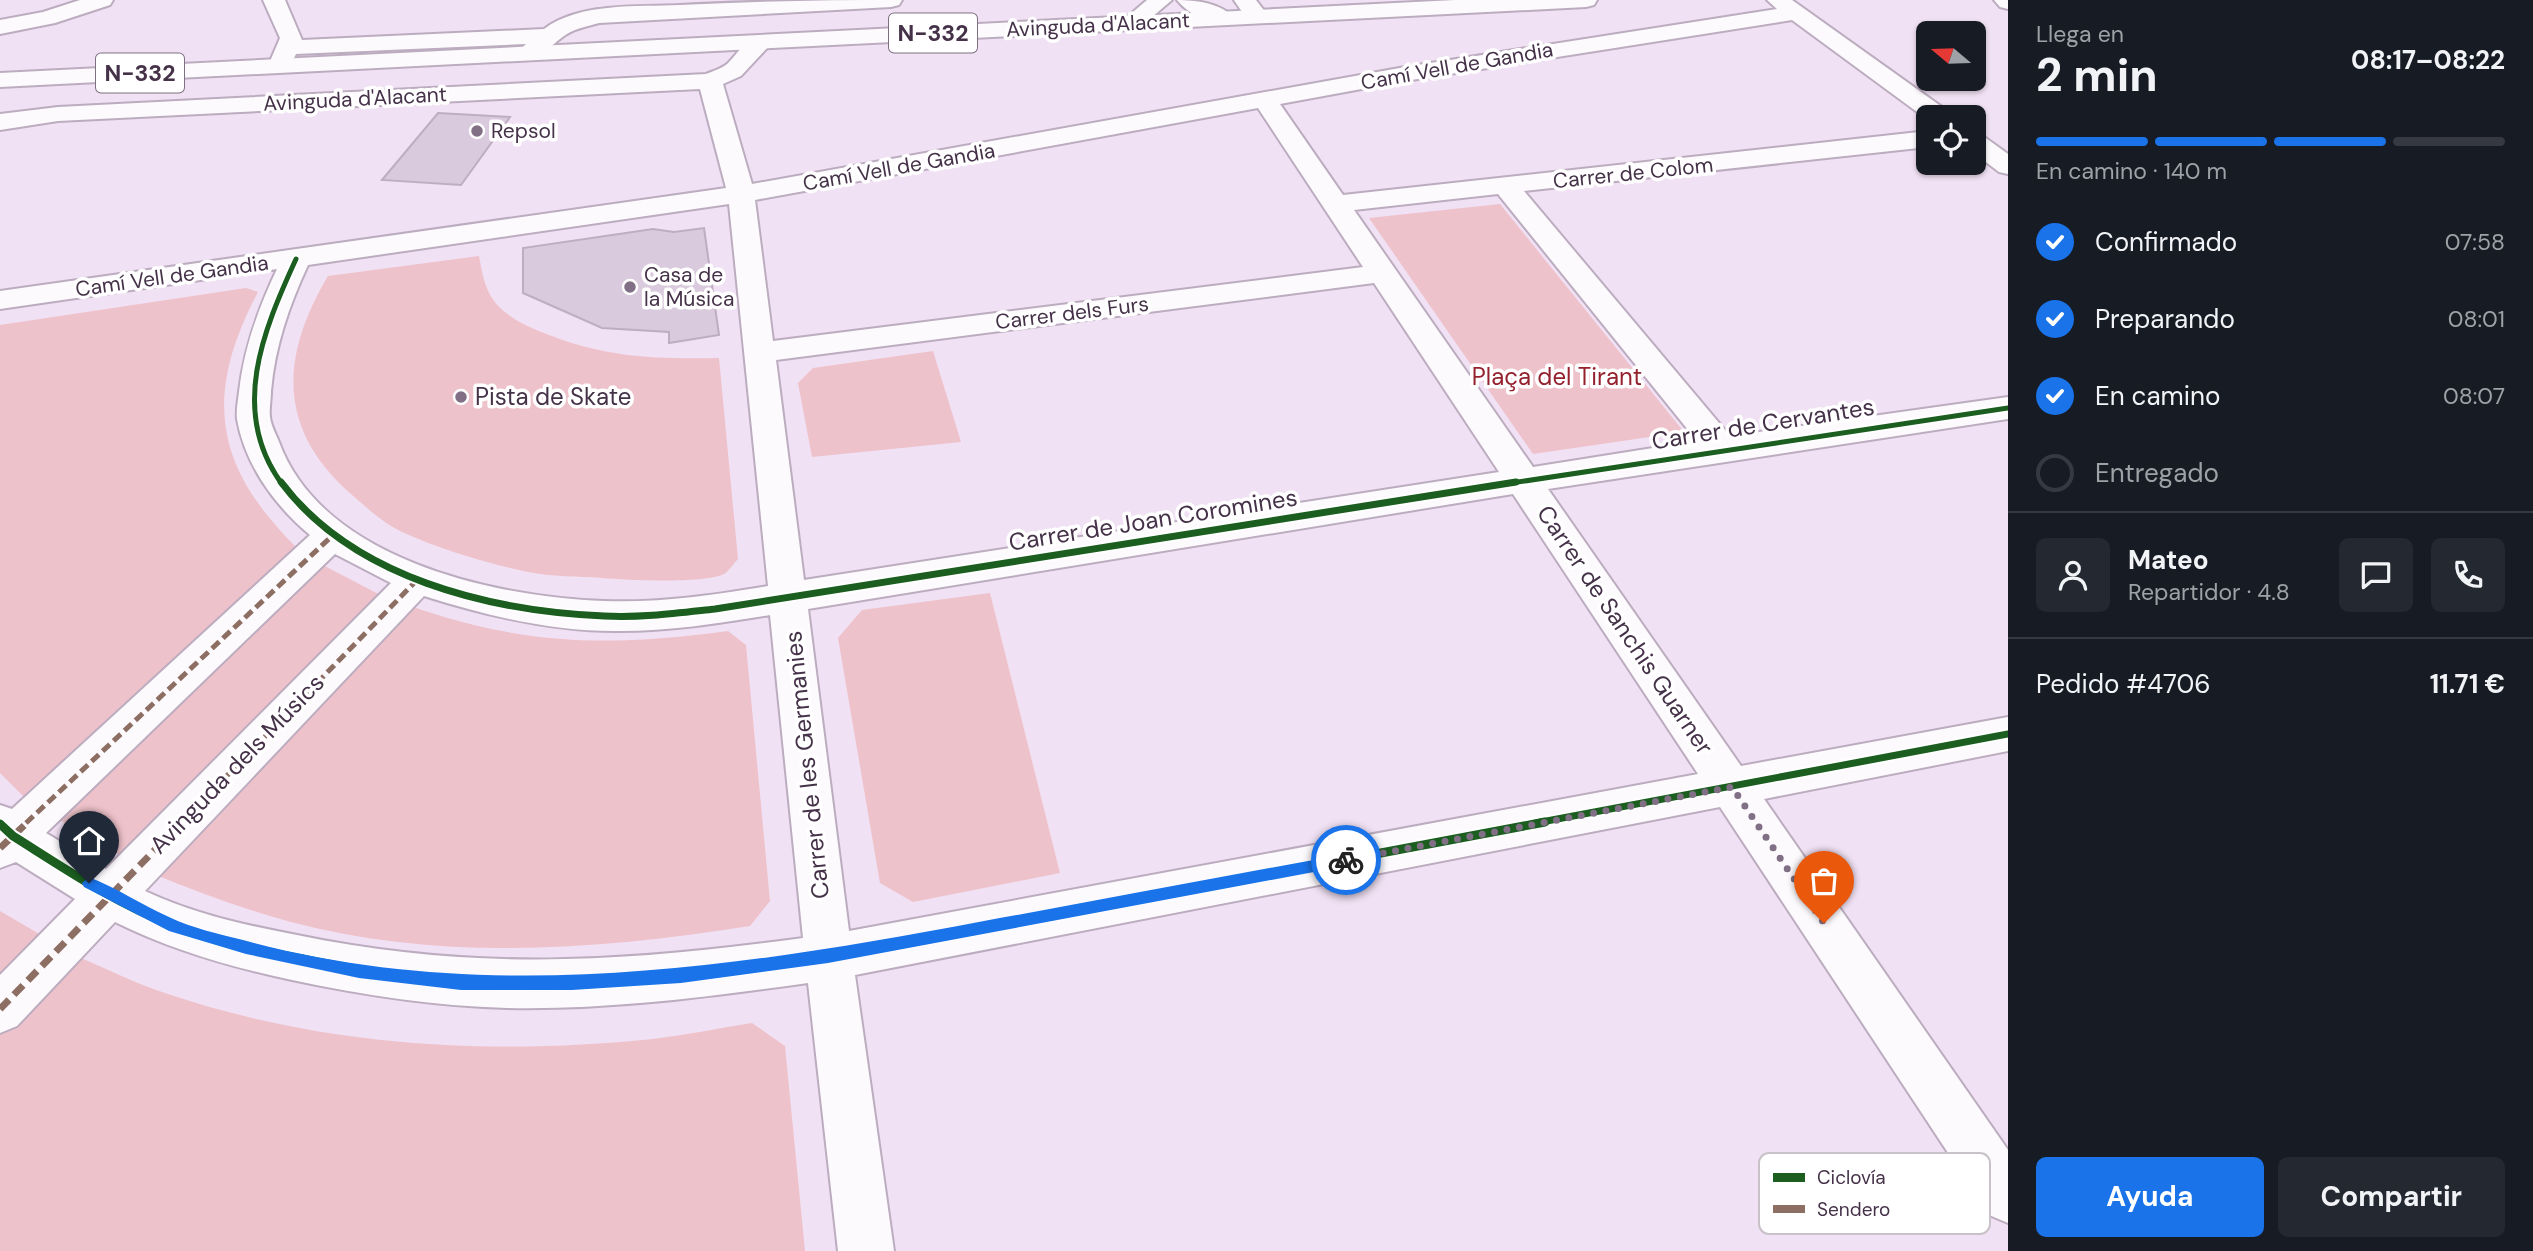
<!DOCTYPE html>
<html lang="es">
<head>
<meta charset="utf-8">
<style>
  :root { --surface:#171b24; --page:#242831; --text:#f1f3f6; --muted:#9ea1a6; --line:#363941; --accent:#1a73e8 }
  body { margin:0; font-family:"DM Sans",sans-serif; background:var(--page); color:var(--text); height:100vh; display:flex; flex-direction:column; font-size:26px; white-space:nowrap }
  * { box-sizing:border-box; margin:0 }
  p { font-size:23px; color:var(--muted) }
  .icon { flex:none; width:38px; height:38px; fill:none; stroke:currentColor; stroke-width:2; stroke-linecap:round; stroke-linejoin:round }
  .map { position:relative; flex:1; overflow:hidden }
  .side { display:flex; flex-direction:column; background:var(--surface); width:525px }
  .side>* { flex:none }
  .needle { width:46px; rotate:289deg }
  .tools { position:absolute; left:1916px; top:21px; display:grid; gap:14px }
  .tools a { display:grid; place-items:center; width:70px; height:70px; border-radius:10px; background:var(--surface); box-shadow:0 2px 5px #0004; font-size:35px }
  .pin { position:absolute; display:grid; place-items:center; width:60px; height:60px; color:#fff; margin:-72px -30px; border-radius:50% 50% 50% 0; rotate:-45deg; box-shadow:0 0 7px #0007 }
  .pin .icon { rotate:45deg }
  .courier { position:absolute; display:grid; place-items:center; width:70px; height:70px; margin:-35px; border:5px solid #1a73e8; border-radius:50%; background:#fff; color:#222; box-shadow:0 2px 9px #0007 }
  .overview em { font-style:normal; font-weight:700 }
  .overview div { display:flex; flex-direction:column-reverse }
  .overview { display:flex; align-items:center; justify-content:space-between; height:119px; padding:0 28px }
  h1 { font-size:46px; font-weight:700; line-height:52px }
  .bar { display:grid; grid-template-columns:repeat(4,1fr); gap:10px 7px; align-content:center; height:84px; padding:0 28px }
  .bar i { height:9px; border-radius:5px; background:var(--line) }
  .bar .selected { background:var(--accent) }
  .bar p { grid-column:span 4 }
  .line { display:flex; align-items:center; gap:18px; padding:0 28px; border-top:2px solid var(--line) }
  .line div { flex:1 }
  .round { display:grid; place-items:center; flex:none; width:74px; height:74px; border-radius:10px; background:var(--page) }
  ol { padding:0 28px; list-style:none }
  li { display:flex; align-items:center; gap:21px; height:77px }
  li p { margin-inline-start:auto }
  li .icon { padding:7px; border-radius:50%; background:var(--accent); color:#fff; stroke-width:4 }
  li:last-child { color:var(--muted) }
  li i { width:38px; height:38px; border:4px solid var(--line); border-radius:50% }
  .primary-button { display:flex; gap:14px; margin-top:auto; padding:14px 28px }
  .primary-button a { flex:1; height:80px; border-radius:10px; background:var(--accent); color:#fff; font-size:28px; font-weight:700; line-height:80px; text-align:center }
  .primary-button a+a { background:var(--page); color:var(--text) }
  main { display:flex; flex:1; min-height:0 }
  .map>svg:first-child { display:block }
</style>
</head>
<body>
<main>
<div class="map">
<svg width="2008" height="1251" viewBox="0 0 2008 1251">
  <rect width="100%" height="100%" fill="#f1e1f4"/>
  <!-- green -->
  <g fill="#eec2ca">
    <polygon points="1500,204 1684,432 1533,454 1369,218"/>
    <path d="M479 256C482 272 484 287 494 301 507 318 530 328 549 335 609 358 655 359 719 358L738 559C734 563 729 571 724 574 702 584 628 580 602 578 578 576 552 577 528 572 486 563 442 550 402 532 383 523 367 508 351 494 277 429 280 357 328 276Z"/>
    <path d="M246 288 258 292C202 398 215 469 301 552L30 803 0 773V325Z"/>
    <polygon points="933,351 961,442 812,457 798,383 813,368"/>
    <polygon points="317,562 388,599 130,861 51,815"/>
    <polygon points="990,593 1060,873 913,902 880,883 838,638 862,610"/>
    <path d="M408 605C523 646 608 647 728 631L746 645 770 901 750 926C598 950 442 962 291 922 243 909 197 892 151 873Z"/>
    <polygon points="0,911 53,942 0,997"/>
    <path d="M74 955C103 967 132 982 162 992 319 1046 489 1056 653 1039 686 1035 719 1028 752 1023L785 1046 805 1251H0V1032Z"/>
  </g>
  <!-- building -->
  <g fill="#dacadd" stroke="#beaec1" stroke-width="2">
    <polygon points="438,113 510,117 461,185 382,180"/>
    <polygon points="704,228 719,335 669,343 669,332 602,328 523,293 523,248 653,229 674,232"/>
  </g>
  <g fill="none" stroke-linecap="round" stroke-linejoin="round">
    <!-- minor casing -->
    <g stroke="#bcacbf" stroke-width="4">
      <g id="minor">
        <polygon points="80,0 113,0 110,5 55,23 0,34 0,20 43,12"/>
        <path d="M263 0H285L302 40 544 29C580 2 638 7 680 5 754 1 828 0 902 0L899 5 891 7 599 23C589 26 576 28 567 34 550 44 540 64 519 59L515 54 526 44 296 54 288 71H272L268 66 280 38Z"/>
        <polygon points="1147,0 1172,0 1139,28 1123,28 1120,23"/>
        <path d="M1177 0C1195 0 1223 3 1234 19L1231 24C1213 28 1188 14 1177 0Z"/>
        <path d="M1234 0H1256L1269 17 1266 22C1249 26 1243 13 1234 0Z"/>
        <path d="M1767 0H1792L1949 112 1952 117H1928V120L1792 20 1405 81 1280 104 1343 195 1928 131V147L1524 191 1730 436 2008 397V419L1548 489 1741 766 2008 717V751L1764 799 2008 1150V1223L1989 1215 1720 807 855 975 894 1251H838L808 983C708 997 608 1010 507 1008 434 1006 363 995 292 980 231 967 171 950 115 922L17 1026 0 1033V975L75 899 16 862 0 868V805L12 809 310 535C275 506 245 465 237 419 236 410 238 401 239 392 244 348 258 309 277 269L0 309V291L726 188 700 89 58 121 0 130V114L58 107 706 74C713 71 721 69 727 64 740 52 748 32 768 37L771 42 768 47 741 76 723 84 752 184 1405 67 1777 9ZM1258 108 1363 267 773 341 755 200ZM1498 194 1697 441 1533 467 1354 210ZM729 204 768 586C714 595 659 603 604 601 493 597 322 559 279 442 276 434 271 426 270 417 269 409 271 400 271 391 275 346 289 306 308 265ZM1374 283 1499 472 804 580 776 360ZM1513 494 1698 774 849 931 808 609ZM335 554 391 583 106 869 46 833ZM424 596C487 616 554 632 620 631 671 631 721 623 770 615L803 938C626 962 475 972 297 935 245 925 194 914 145 891Z"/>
        <polygon points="1994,0 2008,0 2008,9 2000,7"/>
        <polygon points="1974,133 1983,136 2008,154 2008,174 1999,172 1974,153"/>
      </g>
    </g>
    <!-- highway casing -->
    <g stroke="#bcacbf" stroke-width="4">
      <polygon id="highway" points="1455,0 1597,0 1594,5 1586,7 0,87 0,73"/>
    </g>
    <!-- minor -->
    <use href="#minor" fill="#fdfafd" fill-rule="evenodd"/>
    <!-- highway -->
    <use href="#highway" fill="#fdfafd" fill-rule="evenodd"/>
    <!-- quiet-far1 -->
    <g stroke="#8d6e63" stroke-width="5" stroke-dasharray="10 5" stroke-linecap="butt">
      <polyline points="26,823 333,535"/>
      <polyline points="181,823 417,580"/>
    </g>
    <!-- quiet -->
    <g stroke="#8d6e63" stroke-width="7" stroke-dasharray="13 7" stroke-linecap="butt">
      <polyline points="0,848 28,822"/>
      <polyline points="0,1009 182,822"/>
    </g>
    <!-- cycleway-far2 casing -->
    <g stroke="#fff" stroke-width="9">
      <g id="cycleway-far2">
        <path d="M282 484C229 412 263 331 296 259"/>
        <polyline points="1505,484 2008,408"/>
      </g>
    </g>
    <!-- cycleway-far1 casing -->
    <g stroke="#fff" stroke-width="11">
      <g id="cycleway-far1">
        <path d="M281 482C353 578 489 611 604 616 641 618 678 613 715 609L1516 482"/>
        <polyline points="1536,823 2008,734"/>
      </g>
    </g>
    <!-- cycleway casing -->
    <g stroke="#fff" stroke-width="13">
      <path id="cycleway" d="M0 824 13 836C64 868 115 903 172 925 214 941 258 950 302 959 369 973 437 983 506 984 688 989 869 949 1047 916 1213 884 1379 853 1545 822"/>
    </g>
    <!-- cycleway-far2 -->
    <use href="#cycleway-far2" stroke="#1b5e20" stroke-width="5"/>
    <!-- cycleway-far1 -->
    <use href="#cycleway-far1" stroke="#1b5e20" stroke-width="7"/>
    <!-- cycleway -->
    <use href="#cycleway" stroke="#1b5e20" stroke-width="9"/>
  </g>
  <!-- route -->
  <path fill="#1a73e8" d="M1346 854 1352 860 1346 866 828 963 681 983 572 990H461L359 978 246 954 169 931 84 887 82 883 89 877C117 888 142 905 169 917 192 928 219 934 243 940 488 1007 740 967 984 921 1105 899 1225 876 1346 854Z"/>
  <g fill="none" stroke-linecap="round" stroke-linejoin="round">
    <!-- done -->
    <polyline stroke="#816f85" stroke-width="7" stroke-dasharray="0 12.6" points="1346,860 1732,787 1824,923"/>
  </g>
  <!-- markers -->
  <g fill="#816f85" stroke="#fff" stroke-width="2.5">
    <circle cx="477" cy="131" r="7"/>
    <circle cx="630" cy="287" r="7"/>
    <circle cx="461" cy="397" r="7"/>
  </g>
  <g text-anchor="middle" stroke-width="7" stroke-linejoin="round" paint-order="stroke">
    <!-- far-street labels -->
    <g font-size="21" fill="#453249" stroke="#fff">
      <text transform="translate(1098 25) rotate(-3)" y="7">Avinguda d'Alacant</text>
      <text transform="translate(1457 66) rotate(-10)" y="7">Camí Vell de Gandia</text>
      <text transform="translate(355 99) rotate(-3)" y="7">Avinguda d'Alacant</text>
      <text transform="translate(899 167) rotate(-10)" y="7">Camí Vell de Gandia</text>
      <text transform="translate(1633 173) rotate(-6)" y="7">Carrer de Colom</text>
      <text transform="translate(172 276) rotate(-8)" y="7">Camí Vell de Gandia</text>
      <text transform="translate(1072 313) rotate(-7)" y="7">Carrer dels Furs</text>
    </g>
    <!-- far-poi labels -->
    <g font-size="21" fill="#453249" stroke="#fff" text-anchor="start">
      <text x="491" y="138">Repsol</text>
      <text x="644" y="282">Casa de<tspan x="644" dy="24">la Música</tspan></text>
    </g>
    <!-- shield labels -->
    <g fill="#fff" stroke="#7d7080" stroke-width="2">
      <rect x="889" y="13.5" width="88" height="39" rx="5"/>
      <rect x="96" y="53.5" width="88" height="39" rx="5"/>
    </g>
    <g font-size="23" font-weight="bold" fill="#453249">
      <text x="933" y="41">N-332</text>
      <text x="140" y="81">N-332</text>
    </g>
    <!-- park labels -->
    <g font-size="24" fill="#94212d" stroke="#fff">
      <text x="1557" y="385">Plaça del Tirant</text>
    </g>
    <!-- poi labels -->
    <g font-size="24" fill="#453249" stroke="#fff" text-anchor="start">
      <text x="475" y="405">Pista de Skate</text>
    </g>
    <!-- street labels -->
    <g font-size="24" fill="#453249" stroke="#fff">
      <text transform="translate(1763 424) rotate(-9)" y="8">Carrer de Cervantes</text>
      <text transform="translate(1153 520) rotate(-9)" y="8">Carrer de Joan Coromines</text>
      <text transform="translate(1625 630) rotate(56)" y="8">Carrer de Sanchis Guarner</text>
      <text transform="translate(237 764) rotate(-46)" y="8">Avinguda dels Músics</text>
      <text transform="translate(807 765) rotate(-96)" y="8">Carrer de les Germanies</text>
    </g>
  </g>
  <!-- legend -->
  <rect x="1759" y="1153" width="231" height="81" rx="10" fill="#fff" stroke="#c7c2c8" stroke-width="2"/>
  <rect x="1773" y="1173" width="32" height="9" fill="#1b5e20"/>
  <rect x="1773" y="1205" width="32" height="8" fill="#8d6e63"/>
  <g font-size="19" fill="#453249">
    <text x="1817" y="1184">Ciclovía</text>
    <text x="1817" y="1216">Sendero</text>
  </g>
</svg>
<div class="tools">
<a><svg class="needle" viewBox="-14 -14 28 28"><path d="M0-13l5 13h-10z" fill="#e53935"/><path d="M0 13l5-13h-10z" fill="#9ea1a6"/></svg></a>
<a><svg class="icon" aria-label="locate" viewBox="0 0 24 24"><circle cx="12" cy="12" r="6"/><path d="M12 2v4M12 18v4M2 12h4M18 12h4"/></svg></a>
</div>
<div class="pin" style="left:1824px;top:923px;background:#ea580c"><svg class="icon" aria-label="bag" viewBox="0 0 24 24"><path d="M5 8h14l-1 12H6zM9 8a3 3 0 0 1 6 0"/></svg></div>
<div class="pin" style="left:89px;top:883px;background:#1f2937"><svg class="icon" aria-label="home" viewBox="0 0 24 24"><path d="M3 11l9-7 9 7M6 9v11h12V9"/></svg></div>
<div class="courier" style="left:1346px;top:860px"><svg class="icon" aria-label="bike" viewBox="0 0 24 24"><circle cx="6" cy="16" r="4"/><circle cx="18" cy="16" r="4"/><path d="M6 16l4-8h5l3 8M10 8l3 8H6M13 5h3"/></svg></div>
</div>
<section class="side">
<div class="overview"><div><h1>2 min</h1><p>Llega en</p></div><em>08:17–08:22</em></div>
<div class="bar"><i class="selected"></i><i class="selected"></i><i class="selected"></i><i></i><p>En camino · 140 m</p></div>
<ol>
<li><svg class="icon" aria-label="check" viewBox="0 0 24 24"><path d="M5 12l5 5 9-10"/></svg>Confirmado<p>07:58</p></li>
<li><svg class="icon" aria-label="check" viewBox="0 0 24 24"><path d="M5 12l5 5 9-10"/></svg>Preparando<p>08:01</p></li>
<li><svg class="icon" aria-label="check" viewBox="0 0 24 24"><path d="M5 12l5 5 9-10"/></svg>En camino<p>08:07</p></li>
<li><i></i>Entregado</li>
</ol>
<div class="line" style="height:126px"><a class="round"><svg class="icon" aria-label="person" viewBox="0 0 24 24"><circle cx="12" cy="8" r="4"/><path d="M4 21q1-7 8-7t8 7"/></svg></a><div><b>Mateo</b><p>Repartidor · 4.8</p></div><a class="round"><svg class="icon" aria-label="chat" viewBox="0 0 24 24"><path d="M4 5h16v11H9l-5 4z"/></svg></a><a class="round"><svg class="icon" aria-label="phone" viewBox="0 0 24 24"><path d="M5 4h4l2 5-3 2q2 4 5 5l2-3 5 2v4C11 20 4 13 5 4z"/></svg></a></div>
<div class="line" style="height:91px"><div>Pedido #4706</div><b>11.71 €</b></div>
<div class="primary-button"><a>Ayuda</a><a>Compartir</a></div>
</section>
</main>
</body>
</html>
